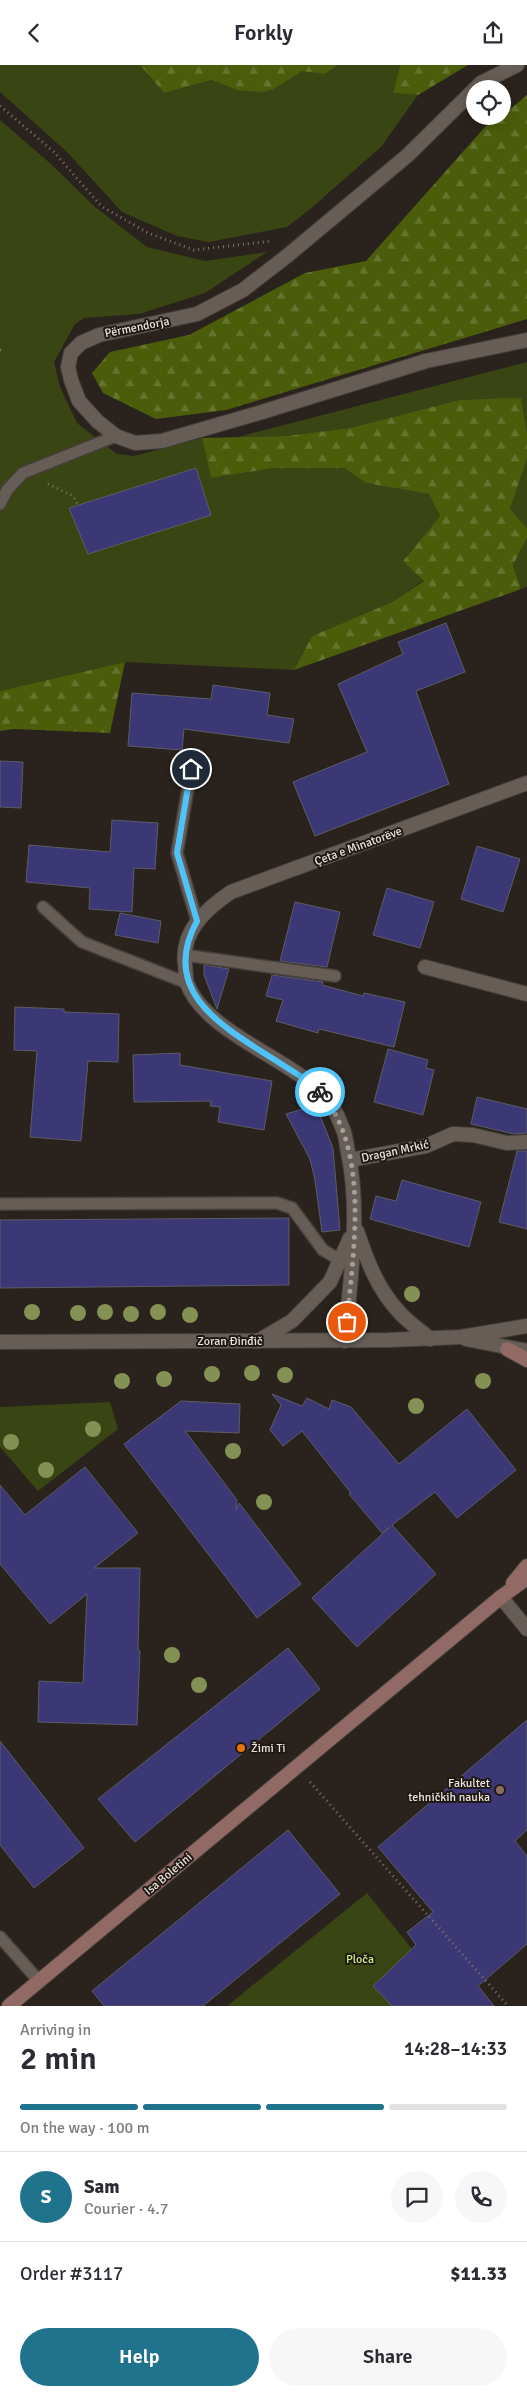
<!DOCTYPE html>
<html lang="en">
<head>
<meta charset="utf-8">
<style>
  :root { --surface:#fff; --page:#f7f7f7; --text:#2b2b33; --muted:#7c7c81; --line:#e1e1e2; --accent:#20738d }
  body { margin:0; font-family:Signika,sans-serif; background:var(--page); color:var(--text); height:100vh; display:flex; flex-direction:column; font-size:19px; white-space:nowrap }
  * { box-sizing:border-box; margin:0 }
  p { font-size:16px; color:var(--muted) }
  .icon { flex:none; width:28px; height:28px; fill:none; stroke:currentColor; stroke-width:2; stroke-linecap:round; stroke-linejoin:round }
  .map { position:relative; height:1941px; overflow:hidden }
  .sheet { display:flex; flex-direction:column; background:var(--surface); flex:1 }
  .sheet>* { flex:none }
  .buttons { position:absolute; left:466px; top:15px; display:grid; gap:10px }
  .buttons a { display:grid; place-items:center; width:45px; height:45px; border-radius:50%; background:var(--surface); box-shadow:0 2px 12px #0003; font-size:25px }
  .pin { position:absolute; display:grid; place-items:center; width:42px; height:42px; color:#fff; margin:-21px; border:2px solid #fff; border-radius:50%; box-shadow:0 1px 5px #0007 }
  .courier { position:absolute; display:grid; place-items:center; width:50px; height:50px; margin:-25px; border:4px solid #4fc3f7; border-radius:50%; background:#fff; color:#222; box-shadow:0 1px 6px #0007 }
  .headline em { font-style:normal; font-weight:600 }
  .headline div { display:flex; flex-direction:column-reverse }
  .headline { display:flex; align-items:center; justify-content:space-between; height:85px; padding:0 20px }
  h1 { font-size:32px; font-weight:600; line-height:38px }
  .bar { display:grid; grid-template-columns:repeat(4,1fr); gap:8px 5px; align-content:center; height:60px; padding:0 20px }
  .bar i { height:6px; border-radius:4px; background:var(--line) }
  .bar .selected { background:var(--accent) }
  .bar p { grid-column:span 4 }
  .line { display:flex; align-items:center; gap:12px; padding:0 20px; border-top:1px solid var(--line) }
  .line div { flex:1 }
  .round { display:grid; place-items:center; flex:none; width:52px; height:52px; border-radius:26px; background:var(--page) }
  .primary-button { display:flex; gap:10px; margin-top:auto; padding:10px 20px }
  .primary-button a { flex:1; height:58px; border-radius:30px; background:var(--accent); color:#fff; font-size:20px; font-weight:600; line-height:58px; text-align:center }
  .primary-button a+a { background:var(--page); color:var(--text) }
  header { display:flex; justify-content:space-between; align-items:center; height:65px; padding:0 20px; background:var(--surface); font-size:22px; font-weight:600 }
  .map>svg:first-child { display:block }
</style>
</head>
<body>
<header><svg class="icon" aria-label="back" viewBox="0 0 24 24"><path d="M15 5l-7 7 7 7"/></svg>Forkly<svg class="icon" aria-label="share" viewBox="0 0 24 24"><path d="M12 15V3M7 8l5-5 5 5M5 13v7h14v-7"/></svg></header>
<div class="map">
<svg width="527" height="1941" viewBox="0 0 527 1941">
  <defs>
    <pattern id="forest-firs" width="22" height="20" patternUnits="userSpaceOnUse" patternTransform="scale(1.25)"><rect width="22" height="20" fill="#4b5d0b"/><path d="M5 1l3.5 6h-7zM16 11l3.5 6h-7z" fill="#65742e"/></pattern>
  </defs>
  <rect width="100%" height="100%" fill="#2a221c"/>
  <!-- green -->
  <g fill="#394614">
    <polygon points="0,0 140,0 164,28 213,15 237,25 274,24 302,5 325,9 338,0 400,0 393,28 418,30 381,82 309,145 287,162 209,177 177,171 122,147 68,88 0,27"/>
    <polygon points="0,55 51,99 95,142 147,182 205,196 267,187 205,228 139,249 84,253 75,259 54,297 60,322 77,358 117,389 134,391 202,373 211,413 275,403 344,403 366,418 429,429 440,451 403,496 424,515 392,537 312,571 294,605 125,597 0,626"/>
    <polygon points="527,297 527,368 521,334 459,335 350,363 286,371 238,372"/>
    <polygon points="527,394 527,463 510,444"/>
    <polygon points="527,473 527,522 521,524 513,500"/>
    <polygon points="110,1337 118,1364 38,1426 0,1382 0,1342"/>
    <polygon points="367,1828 458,1941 227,1941"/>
  </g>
  <!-- forest -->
  <g fill="url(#forest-firs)">
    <polygon points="140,0 338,0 325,9 302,6 274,24 263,27 237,25 212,15 164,28"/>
    <polygon points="400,0 468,0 418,30 393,28"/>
    <polygon points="527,30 527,254 226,345 156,354 103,328 92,308 110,287 189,270 305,208 366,196 485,62 502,51"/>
    <polygon points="521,333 527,368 527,394 510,444 527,463 527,473 513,500 521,524 294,605 312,571 392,537 424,516 403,496 440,451 429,429 366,418 344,403 275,403 211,413 202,373 286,371 350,363 459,335"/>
    <polygon points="125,597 110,668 14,664 0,666 0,626"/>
  </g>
  <!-- building -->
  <g fill="#3c3876" stroke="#5c5c67">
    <polygon points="196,403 211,450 88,489 69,443"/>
    <polygon points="446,558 465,607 416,626 449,719 315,771 293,717 367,687 338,619 403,589 398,577"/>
    <polygon points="213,620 270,628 267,650 294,654 289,678 184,664 182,685 128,681 132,628 211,634"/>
    <polygon points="0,696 23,697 21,743 0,742"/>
    <polygon points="112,755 158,758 155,804 134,803 132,847 89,844 90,823 26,817 29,780 110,787"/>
    <polygon points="477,781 520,794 503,847 461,834"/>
    <polygon points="387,823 434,837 420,883 373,870"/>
    <polygon points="295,837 340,847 327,902 280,896"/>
    <polygon points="120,848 161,856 158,878 115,870"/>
    <polygon points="204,900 229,904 217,944 204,910"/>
    <polygon points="272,910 323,917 322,920 363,931 364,928 405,937 394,982 319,964 318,968 276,956 283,935 266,931"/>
    <polygon points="15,942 64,944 64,947 119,949 118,997 88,996 81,1076 30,1072 37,986 14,985"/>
    <polygon points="388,984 428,995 426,1003 434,1005 423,1050 374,1037"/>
    <polygon points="180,988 180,1000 272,1016 264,1065 218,1057 220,1042 210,1041 211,1036 134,1037 133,990"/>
    <polygon points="477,1032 527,1044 527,1068 514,1069 471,1059"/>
    <polygon points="316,1040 333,1083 340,1165 322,1167 315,1115 310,1094 286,1049"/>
    <polygon points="517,1086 527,1086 527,1164 499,1157"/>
    <polygon points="402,1115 481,1137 469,1182 370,1154 376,1131 396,1136"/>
    <polygon points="289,1153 289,1220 0,1223 0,1155"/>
    <polygon points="272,1329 302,1341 307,1333 329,1344 332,1335 351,1342 399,1399 467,1344 516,1405 457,1453 435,1427 392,1460 436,1509 357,1582 312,1533 390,1462 382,1468 349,1429 351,1428 302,1366 283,1381 270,1365 281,1340"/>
    <polygon points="181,1336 240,1339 239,1368 185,1366 237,1435 236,1445 239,1438 301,1519 257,1553 124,1379"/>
    <polygon points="85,1402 138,1468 94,1503 140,1503 138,1585 140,1586 137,1660 38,1657 39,1616 83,1618 87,1529 50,1559 0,1499 0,1420 25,1450"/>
    <polygon points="288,1583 320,1624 135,1777 98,1734"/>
    <polygon points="527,1655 527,1765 515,1776 527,1791 527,1879 478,1921 494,1941 392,1941 373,1921 416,1880 407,1867 433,1847 378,1782"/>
    <polygon points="0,1676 84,1783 34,1823 0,1780"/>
    <polygon points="288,1765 340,1829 203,1941 104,1941 92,1926"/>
  </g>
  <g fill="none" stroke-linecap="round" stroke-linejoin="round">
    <!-- service casing -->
    <g stroke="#463f3b" stroke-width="14">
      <g id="service">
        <polyline points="0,439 7,425 23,408 116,371"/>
        <polyline points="191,705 177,788 197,856"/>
        <polyline points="43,842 82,877 187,918"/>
        <polyline points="184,890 335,911"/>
        <polyline points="0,1139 277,1138 292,1143 323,1185 340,1195"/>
        <polyline points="0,1872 39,1916"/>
      </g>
    </g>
    <!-- minor casing -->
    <g stroke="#463f3b" stroke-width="16">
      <g id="minor">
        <polyline points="517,0 481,18 408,90 287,191 243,225 197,249 99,270 81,278 71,288 68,302 71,315 79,336 97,356 116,371 135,378 162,376 262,347 426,296 527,275"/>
        <polyline points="425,902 527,929"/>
        <polyline points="350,1095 426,1081 453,1069 473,1070 507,1078 527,1077"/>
        <path d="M357 1166C367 1196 378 1225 400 1248 409 1258 420 1265 430 1274"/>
        <polyline points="258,1276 292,1256 330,1217 350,1173"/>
        <path d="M345 1276C350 1213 361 1149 348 1087 346 1079 346 1069 342 1062 337 1048 329 1034 318 1024 283 992 203 964 187 918 185 912 186 905 185 899 181 866 206 844 231 827L527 718"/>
        <polyline points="501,1532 527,1564"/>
      </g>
    </g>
    <!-- tertiary casing -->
    <g stroke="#463f3b" stroke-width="16">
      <g id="tertiary">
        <polyline points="466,1274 527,1286"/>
        <polyline points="0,1277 388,1275 461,1272 527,1261"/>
      </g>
    </g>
    <!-- secondary casing -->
    <g stroke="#463f3b" stroke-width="16">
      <g id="secondary">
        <polyline points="507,1284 527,1295"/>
        <polyline points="513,1518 527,1501"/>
        <polyline points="9,1941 501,1532 527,1513"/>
      </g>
    </g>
    <!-- path -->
    <g stroke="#7a736e" stroke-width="3" stroke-dasharray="1 4" stroke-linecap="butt">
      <polyline points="0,41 54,87 101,141 148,168 194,185 272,176"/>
      <polyline points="0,285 3,286"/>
      <polyline points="48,419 73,431 78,440"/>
      <polyline points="310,1717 508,1941"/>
    </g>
    <!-- service -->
    <use href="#service" stroke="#665d56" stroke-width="11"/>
    <!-- minor -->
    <use href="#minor" stroke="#665d56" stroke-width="14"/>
    <!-- tertiary -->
    <use href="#tertiary" stroke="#665d56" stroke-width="14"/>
    <!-- secondary -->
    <use href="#secondary" stroke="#916a66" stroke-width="14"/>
  </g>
  <!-- trees -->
  <g fill="#849155">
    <circle cx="412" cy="1229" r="8"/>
    <circle cx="32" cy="1247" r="8"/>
    <circle cx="105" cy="1247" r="8"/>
    <circle cx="158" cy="1247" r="8"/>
    <circle cx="78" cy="1248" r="8"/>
    <circle cx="131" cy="1249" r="8"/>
    <circle cx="190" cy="1250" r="8"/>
    <circle cx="252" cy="1308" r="8"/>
    <circle cx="212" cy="1309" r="8"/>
    <circle cx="285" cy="1310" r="8"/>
    <circle cx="164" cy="1314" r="8"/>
    <circle cx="122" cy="1316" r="8"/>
    <circle cx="483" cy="1316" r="8"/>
    <circle cx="416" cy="1341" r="8"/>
    <circle cx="93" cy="1364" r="8"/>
    <circle cx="11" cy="1377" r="8"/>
    <circle cx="233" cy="1386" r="8"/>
    <circle cx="46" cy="1405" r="8"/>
    <circle cx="264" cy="1437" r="8"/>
    <circle cx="172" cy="1590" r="8"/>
    <circle cx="199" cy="1620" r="8"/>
  </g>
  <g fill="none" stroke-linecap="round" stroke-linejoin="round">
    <!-- done -->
    <path stroke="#a69f9a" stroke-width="5" stroke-dasharray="0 9" d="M320 1027C371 1085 353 1186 347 1257"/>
    <!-- route -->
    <path stroke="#4fc3f7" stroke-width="6" d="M191 704 177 788 197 856C155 933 235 968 289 1004 300 1011 312 1018 320 1027"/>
  </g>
  <!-- markers -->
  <circle fill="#e8710a" stroke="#201913" stroke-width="2" cx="241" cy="1683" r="5"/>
  <circle fill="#8d6e63" stroke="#201913" stroke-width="2" cx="500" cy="1725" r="5"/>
  <g text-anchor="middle" stroke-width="4" stroke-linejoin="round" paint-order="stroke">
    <!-- street labels -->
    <g font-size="12" fill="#e8e2de" stroke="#201913">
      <text transform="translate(137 262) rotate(-11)" y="4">Përmendorja</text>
      <text transform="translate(358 781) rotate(-20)" y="4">Çeta e Minatorëve</text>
      <text transform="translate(395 1086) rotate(-12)" y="4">Dragan Mrkić</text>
      <text x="230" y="1280">Zoran Đinđič</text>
      <text transform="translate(168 1809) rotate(-40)" y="4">Isa Boletini</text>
    </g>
    <!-- poi labels -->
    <g font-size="12" fill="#e8e2de" stroke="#201913" text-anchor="start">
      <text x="251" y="1687">Žimi Ti</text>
      <text x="490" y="1722" text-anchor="end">Fakultet<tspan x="490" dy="14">tehničkih nauka</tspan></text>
    </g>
    <!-- park labels -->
    <g font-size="12" fill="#ceeb84" stroke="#201913">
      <text x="360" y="1898">Ploča</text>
    </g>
  </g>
</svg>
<div class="buttons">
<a><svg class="icon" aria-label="locate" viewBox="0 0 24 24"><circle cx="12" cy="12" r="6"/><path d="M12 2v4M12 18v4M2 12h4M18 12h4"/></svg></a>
</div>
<div class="pin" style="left:347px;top:1257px;background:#ea580c"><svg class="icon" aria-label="bag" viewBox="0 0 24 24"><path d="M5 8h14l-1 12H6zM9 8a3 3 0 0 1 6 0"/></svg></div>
<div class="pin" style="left:191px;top:704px;background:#1f2937"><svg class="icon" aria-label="home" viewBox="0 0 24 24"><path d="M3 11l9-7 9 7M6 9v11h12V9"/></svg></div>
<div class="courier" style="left:320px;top:1027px"><svg class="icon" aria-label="bike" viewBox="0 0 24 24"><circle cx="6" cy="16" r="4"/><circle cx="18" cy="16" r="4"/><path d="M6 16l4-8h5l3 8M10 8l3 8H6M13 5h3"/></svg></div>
</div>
<section class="sheet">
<div class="headline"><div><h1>2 min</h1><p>Arriving in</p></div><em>14:28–14:33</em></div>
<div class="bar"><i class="selected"></i><i class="selected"></i><i class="selected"></i><i></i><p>On the way · 100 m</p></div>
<div class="line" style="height:90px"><b class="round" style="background:var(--accent);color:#fff">S</b><div><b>Sam</b><p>Courier · 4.7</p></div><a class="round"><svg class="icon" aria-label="chat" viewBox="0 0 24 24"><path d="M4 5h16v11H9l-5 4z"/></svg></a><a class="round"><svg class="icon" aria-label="phone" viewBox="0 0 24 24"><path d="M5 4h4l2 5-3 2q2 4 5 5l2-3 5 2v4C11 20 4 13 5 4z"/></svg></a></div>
<div class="line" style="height:65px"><div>Order #3117</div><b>$11.33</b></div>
<div class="primary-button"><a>Help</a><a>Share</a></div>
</section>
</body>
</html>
